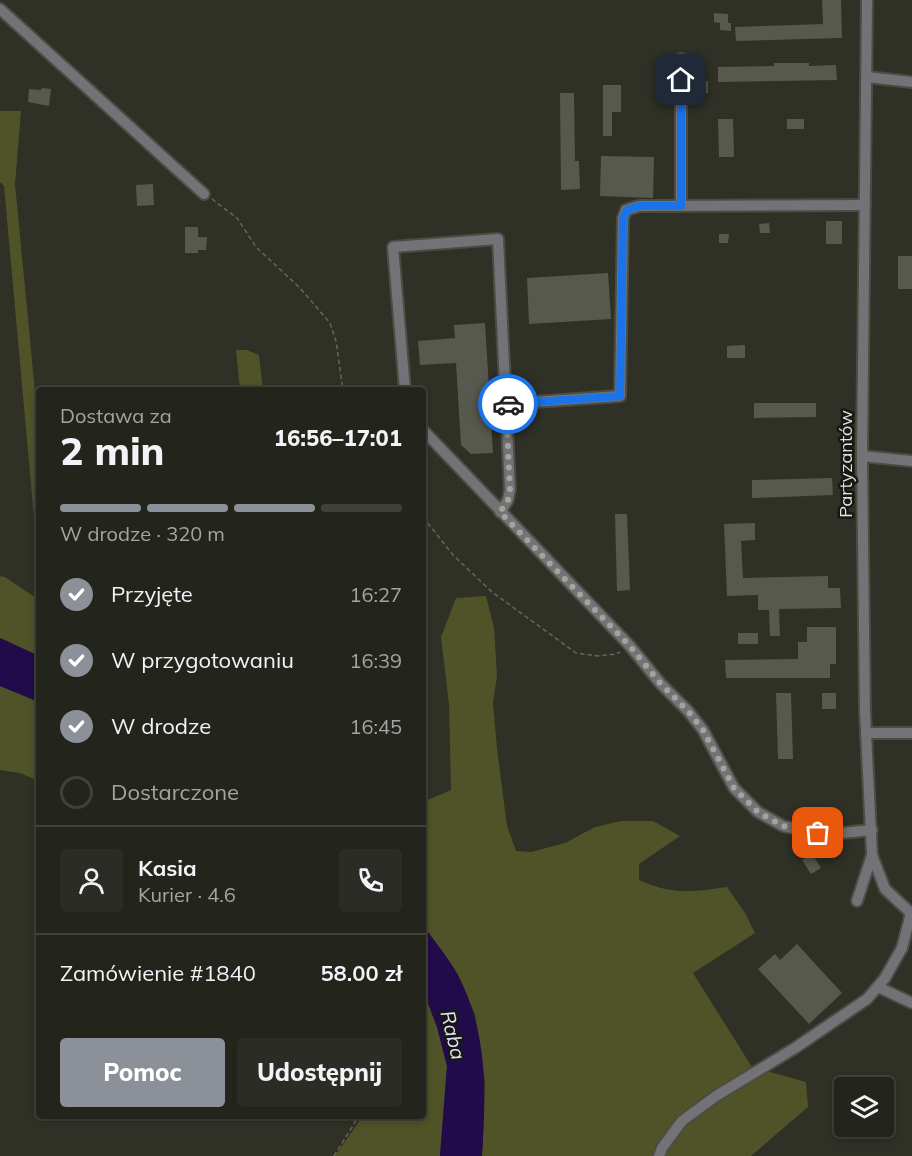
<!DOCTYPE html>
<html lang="pl">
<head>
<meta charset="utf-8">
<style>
  :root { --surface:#23241c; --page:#2b2c25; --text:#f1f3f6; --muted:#a3a4a3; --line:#40413b; --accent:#8c9099 }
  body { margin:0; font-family:Mulish,sans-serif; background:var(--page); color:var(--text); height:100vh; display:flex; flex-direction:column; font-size:22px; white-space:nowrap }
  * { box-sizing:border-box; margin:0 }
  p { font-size:20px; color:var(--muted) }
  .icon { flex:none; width:33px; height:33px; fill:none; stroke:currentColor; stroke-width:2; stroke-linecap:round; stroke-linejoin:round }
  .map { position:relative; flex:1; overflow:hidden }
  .drawer { position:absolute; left:36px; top:387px; width:390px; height:732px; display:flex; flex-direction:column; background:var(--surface); border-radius:6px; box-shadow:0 3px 9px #0003,0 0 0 2px var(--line) }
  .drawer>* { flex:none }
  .buttons { position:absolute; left:834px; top:1077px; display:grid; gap:12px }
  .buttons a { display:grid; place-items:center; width:60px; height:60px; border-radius:6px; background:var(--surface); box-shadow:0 3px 9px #0003,0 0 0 2px var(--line); font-size:30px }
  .pin { position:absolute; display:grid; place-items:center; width:51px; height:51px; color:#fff; margin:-26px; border-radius:12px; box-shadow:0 3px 9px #0006 }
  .courier { position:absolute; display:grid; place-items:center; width:60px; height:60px; margin:-30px; border:4px solid #1a73e8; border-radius:50%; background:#fff; color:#222; box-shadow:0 2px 8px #0007 }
  .head em { font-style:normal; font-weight:800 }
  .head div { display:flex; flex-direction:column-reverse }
  .head { display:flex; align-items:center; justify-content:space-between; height:102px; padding:0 24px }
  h1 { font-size:39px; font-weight:800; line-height:45px }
  .bar { display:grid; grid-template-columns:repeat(4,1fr); gap:9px 6px; align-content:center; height:72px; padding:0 24px }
  .bar i { height:8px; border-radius:4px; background:var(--line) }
  .bar .selected { background:var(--accent) }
  .bar p { grid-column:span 4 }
  .line { display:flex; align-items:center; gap:15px; padding:0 24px; border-top:2px solid var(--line) }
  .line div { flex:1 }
  .round { display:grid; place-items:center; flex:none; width:63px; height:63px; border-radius:6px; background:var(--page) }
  ol { padding:0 24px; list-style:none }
  li { display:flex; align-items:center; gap:18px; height:66px }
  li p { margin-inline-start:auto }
  li .icon { padding:6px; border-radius:50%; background:var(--accent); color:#fff; stroke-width:4 }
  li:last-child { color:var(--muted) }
  li i { width:33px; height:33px; border:3px solid var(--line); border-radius:50% }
  .button { display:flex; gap:12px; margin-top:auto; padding:12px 24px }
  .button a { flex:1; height:69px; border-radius:6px; background:var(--accent); color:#fff; font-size:24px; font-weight:800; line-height:69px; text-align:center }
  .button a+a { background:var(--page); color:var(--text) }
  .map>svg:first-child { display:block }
</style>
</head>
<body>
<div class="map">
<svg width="912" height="1156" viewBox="0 0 912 1156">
  <rect width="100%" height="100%" fill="#2f3026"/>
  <!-- green -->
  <g fill="#505327">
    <polygon points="0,111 21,111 15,184 39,433 39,572 4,186 0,182"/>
    <polygon points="236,350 247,350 259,355 263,390 240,390"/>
    <polygon points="0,576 5,577 39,600 39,656 0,638"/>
    <path d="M486 596 494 628 497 676 493 702 497 749 507 826 516 851 531 852 565 843 595 827 621 821H653L680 836 639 864V880C673 895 691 892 727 887L745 913 755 933 693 973 752 1067 806 1082 808 1107 751 1156H482L485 1082 475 1014 457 974 423 925V802L451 790 449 704 441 637 456 598Z"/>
    <polygon points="0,686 39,702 39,781 20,773 0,770"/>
    <polygon points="423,990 437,1027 447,1066 440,1156 335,1156 363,1116 423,1116"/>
  </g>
  <!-- water -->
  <g fill="#210b4a">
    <polygon points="0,638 39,656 39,702 0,686"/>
    <path d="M423 925C434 941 448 957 458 975 488 1033 486 1092 482 1156H440L447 1066 437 1027 423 990Z"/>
  </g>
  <!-- building -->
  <g fill="#58594e">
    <polygon points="822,0 841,0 842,38 736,41 735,27 823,24"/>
    <polygon points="714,13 728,14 728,23 731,23 731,31 720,30 720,23 714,22"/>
    <polygon points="774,63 809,63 809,66 836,65 837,80 718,82 718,67 774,66"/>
    <rect x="696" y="81" width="12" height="12"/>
    <polygon points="603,85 621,85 621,112 612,112 612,136 603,136"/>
    <polygon points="42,88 51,89 49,106 28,102 29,89 41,90"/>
    <polygon points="560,93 574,93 575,161 579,161 580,189 561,190"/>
    <polygon points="718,119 733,119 734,157 719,157"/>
    <rect x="787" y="119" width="17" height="10"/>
    <polygon points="601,156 654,157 653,198 600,196"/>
    <polygon points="153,184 154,205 137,206 136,185"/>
    <rect x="826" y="221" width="16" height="23"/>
    <polygon points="769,223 770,233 760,233 759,224"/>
    <polygon points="185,227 198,227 198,237 207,237 206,250 198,250 198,253 185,253"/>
    <polygon points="719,234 729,234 728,243 719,243"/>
    <rect x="898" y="256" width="14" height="33"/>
    <polygon points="608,273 611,319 529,324 527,278"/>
    <polygon points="485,323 493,453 471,454 461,445 456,363 420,365 418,341 455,338 454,325"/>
    <polygon points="745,345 745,358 727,358 727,346"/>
    <polygon points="754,403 816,403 816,417 754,418"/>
    <polygon points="832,478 833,495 752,498 752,480"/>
    <polygon points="615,514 627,514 630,590 617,591"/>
    <polygon points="755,523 755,540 741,541 743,578 828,576 828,588 840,588 841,608 779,609 780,636 770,636 769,610 758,610 758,595 727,596 724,524"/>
    <polygon points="807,627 836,627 836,664 830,664 830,678 726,678 725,660 798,659 798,642 807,642"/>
    <rect x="738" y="633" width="20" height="11"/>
    <polygon points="776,693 791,693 793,759 778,759"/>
    <rect x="822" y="693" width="14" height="16"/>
    <polygon points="812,854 821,868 811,874 802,860"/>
    <polygon points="797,944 842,993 809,1024 758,969 775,954 780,960"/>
  </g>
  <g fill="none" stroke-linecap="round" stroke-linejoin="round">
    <!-- minor casing -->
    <g stroke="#4c4c43" stroke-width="14">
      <g id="minor">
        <polyline points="867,0 862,456 865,712 872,855 885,889 912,914"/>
        <polyline points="0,9 204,194"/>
        <polyline points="681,59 681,205"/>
        <polyline points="867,77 912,82"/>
        <polyline points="405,390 393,247 498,239 510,490 508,500 500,512"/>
        <polyline points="506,404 620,396 623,218 626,210 639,206 865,205"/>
        <polyline points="423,430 630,646 660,683 688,711 703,730 734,788 758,812 783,826 805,831 831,834 872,830"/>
        <polyline points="862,456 912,461"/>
        <polyline points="866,733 912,733"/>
        <polyline points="857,901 872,855"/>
        <polyline points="878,987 912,1003"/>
        <polyline points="659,1156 662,1148 682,1121 716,1096 795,1048 867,999 885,978 902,948 911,913"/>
      </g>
    </g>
    <!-- path -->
    <g stroke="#65665d" stroke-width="1.5" stroke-dasharray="4.5 3" stroke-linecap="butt">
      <polyline points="212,199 237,218 256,247 300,288 330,323 336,341 343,390"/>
      <polyline points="423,517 453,555 492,592 576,653 598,656 616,654 620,652"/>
      <polyline points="334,1156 359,1116"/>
    </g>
    <!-- minor -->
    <use href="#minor" stroke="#727277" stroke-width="10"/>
  </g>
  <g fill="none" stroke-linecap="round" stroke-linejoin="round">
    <!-- done -->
    <polyline stroke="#a3a49c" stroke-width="6" stroke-dasharray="0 10.8" points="508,404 506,405 510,490 508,500 500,512 630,646 660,683 688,711 703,730 734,788 758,812 783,826 818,833"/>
    <!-- route -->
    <polyline stroke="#1a73e8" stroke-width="8" points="508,404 620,396 623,218 627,210 639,206 681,206 681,80"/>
  </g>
  <g text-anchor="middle" stroke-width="5" stroke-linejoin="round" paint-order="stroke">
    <!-- street labels -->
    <g font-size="18" fill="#e2e2dc" stroke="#171813">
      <text transform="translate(846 464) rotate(-90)" y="6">Partyzantów</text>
    </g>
    <!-- water labels -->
    <g font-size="20" font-style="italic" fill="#e3e1f5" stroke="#171813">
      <text transform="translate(453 1035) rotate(76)" y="7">Raba</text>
    </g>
  </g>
</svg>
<div class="buttons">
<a><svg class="icon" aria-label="layers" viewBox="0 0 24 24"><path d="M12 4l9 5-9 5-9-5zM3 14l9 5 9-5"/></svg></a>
</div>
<div class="pin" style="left:818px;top:833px;background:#ea580c"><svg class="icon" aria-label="bag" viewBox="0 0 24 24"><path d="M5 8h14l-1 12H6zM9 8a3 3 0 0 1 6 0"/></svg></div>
<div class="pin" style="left:681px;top:80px;background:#1f2937"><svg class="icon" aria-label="home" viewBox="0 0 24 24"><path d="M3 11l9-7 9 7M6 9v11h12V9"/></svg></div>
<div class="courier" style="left:508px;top:404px"><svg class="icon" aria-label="car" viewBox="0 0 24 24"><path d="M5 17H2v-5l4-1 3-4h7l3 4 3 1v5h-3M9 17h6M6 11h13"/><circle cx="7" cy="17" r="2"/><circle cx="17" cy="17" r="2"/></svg></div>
<section class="drawer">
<div class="head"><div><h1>2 min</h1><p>Dostawa za</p></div><em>16:56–17:01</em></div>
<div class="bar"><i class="selected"></i><i class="selected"></i><i class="selected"></i><i></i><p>W drodze · 320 m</p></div>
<ol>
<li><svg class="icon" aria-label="check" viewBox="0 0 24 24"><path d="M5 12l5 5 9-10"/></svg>Przyjęte<p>16:27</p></li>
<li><svg class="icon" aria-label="check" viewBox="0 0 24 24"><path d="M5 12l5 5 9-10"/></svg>W przygotowaniu<p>16:39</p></li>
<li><svg class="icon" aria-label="check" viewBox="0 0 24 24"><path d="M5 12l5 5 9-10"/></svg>W drodze<p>16:45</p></li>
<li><i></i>Dostarczone</li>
</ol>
<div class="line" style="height:108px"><a class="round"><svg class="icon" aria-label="person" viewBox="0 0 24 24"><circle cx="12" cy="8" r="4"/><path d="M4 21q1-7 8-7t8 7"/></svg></a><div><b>Kasia</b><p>Kurier · 4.6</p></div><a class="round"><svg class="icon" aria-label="phone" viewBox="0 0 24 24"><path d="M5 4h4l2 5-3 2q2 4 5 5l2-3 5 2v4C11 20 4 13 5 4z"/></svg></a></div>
<div class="line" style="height:78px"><div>Zamówienie #1840</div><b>58.00 zł</b></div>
<div class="button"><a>Pomoc</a><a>Udostępnij</a></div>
</section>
</div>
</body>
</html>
